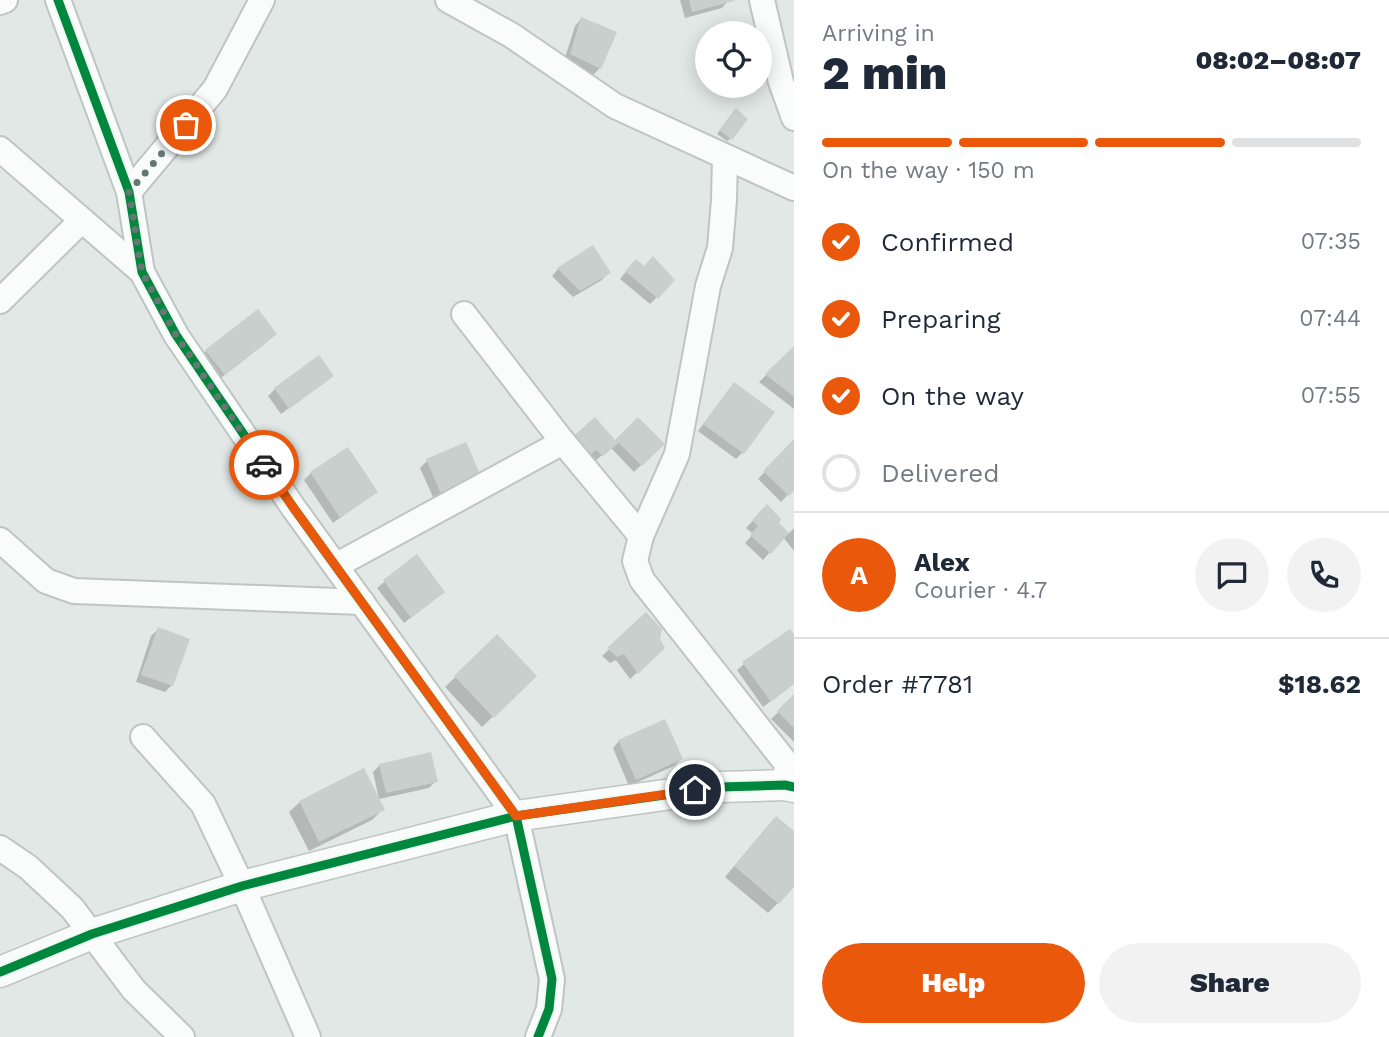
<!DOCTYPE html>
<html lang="en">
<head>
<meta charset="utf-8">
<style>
  :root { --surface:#fff; --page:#f2f2f3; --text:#1f2937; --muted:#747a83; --line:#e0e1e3; --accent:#ea580c }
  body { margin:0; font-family:"Work Sans",sans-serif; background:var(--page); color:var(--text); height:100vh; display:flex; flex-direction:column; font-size:26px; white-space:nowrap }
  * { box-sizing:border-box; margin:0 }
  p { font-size:23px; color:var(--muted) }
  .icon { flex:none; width:38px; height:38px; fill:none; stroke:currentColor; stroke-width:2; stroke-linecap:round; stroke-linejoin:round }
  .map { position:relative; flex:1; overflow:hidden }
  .side { display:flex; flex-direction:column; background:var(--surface); width:595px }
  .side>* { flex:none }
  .fabs { position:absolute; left:695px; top:21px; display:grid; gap:14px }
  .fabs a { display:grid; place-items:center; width:77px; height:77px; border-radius:50%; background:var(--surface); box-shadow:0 4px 18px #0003; font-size:35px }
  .pin { position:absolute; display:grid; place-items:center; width:60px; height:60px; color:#fff; margin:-30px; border:4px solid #fff; border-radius:50%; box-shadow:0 2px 7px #0007 }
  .courier { position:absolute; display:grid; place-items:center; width:70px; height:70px; margin:-35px; border:5px solid #ea580c; border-radius:50%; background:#fff; color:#222; box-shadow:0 2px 9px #0007 }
  .overview em { font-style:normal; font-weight:800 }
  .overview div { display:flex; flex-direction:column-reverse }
  .overview { display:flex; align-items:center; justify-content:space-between; height:119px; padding:0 28px }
  h1 { font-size:46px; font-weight:800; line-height:52px }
  .bar { display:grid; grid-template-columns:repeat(4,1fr); gap:10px 7px; align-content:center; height:84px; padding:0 28px }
  .bar i { height:9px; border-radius:5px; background:var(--line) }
  .bar .active { background:var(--accent) }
  .bar p { grid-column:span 4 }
  .line { display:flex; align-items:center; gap:18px; padding:0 28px; border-top:2px solid var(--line) }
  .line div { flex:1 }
  .round { display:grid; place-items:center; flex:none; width:74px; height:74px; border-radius:37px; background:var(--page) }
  ol { padding:0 28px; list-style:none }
  li { display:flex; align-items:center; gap:21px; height:77px }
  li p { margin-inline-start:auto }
  li .icon { padding:7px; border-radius:50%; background:var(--accent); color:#fff; stroke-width:4 }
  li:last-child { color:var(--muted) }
  li i { width:38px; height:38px; border:4px solid var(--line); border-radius:50% }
  .primary-button { display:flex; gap:14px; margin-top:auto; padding:14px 28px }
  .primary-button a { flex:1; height:80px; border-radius:42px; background:var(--accent); color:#fff; font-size:28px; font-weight:800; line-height:80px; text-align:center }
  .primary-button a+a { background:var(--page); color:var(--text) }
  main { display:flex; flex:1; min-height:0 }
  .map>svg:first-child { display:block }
</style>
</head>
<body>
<main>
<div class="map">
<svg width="794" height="1037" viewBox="0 0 794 1037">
  <rect width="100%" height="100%" fill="#e1e8e5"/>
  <!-- shadow -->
  <g fill="#0003">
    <polygon points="680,0 727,0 728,1 722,8 685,18"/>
    <polygon points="581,19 600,68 593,75 564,61 575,26"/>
    <polygon points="733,114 730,139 727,141 717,134"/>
    <polygon points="629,268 644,268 657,297 650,304 620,279"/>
    <polygon points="558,269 608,273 602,280 573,297 552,276"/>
    <polygon points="268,341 217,381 200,358 206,351"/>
    <polygon points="794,348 794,409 759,382"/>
    <polygon points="332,376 281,414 268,396 275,389"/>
    <polygon points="734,384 743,452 736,459 698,431"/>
    <polygon points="794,441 794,488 781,502 758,479"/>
    <polygon points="615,442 662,444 634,472 611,448 595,461 588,455 564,448"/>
    <polygon points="466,445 437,506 420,468 427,461"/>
    <polygon points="311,473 376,492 333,523 304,480"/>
    <polygon points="767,506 777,523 788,534 794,528 794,551 783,537 763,560 745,543 753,534 746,528"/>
    <polygon points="416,556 436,598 404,623 377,588"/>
    <polygon points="646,614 663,648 630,679 616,660 610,663 602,656"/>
    <polygon points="158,629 172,685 165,692 136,682 151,636"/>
    <polygon points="497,637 535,676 482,727 445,687"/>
    <polygon points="744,664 794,683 763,707 737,670"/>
    <polygon points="794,697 794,742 771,719"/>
    <polygon points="619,741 681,759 674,766 629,786 613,748"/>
    <polygon points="380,765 436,781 429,788 379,799 373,772"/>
    <polygon points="300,802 383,809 372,820 309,851 289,812"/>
    <polygon points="766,828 778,903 768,913 725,877"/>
  </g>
  <!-- building -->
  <g fill="#c8cfcc">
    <polygon points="689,0 734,0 734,1 692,12"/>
    <polygon points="581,17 617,32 601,69 570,54"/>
    <polygon points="736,108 748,119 732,140 719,130"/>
    <polygon points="593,245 611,273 580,291 557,268"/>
    <polygon points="653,256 675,280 658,299 625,271 636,259 644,266"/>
    <polygon points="258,309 277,334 225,375 205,350"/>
    <polygon points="794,346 794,397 765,374"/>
    <polygon points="319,355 334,376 289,409 274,388"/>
    <polygon points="734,382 775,412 744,454 703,424"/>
    <polygon points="595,417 615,440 638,417 665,444 642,466 619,443 603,456 596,450 586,458 569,440"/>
    <polygon points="794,439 794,491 789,496 763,471"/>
    <polygon points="466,442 484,483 444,501 426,459"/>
    <polygon points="348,447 378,492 340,518 310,472"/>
    <polygon points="767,504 781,519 779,523 789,533 771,554 750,535 758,526 752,520"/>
    <polygon points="417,554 445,592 411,618 383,580"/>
    <polygon points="646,612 662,629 660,639 665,648 638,674 624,654 617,657 607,648"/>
    <polygon points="158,627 190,639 173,686 141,675"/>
    <polygon points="790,629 794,634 794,684 771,702 742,662"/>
    <polygon points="497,634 537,676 494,718 454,676"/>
    <polygon points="794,694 794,728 777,711"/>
    <polygon points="665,719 683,759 636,780 618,740"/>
    <polygon points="431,752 438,782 386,793 379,764"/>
    <polygon points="364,768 385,810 319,842 299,801"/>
    <polygon points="776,816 794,831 794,887 779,904 734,866"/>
  </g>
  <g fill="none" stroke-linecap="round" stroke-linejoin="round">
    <!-- minor casing -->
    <g stroke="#bec5c2" stroke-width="28">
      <g id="minor">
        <polyline points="58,0 129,192 142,272 176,335 293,507 516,816 552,979 549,1009 538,1037"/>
        <polyline points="448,0 511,35 615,106 794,188"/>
        <polyline points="762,0 781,82 794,118"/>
        <polyline points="0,2 5,0"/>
        <polyline points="0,149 142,272"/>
        <polyline points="725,157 724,200 720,248 708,286 677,454 641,536 635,561 642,580 787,764 785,785"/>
        <polyline points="129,192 215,89 262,0"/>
        <polyline points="0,301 82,220"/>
        <polyline points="464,314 563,442 641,536"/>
        <polyline points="0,540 46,581 74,591 362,602"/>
        <polyline points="337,565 563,442"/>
        <polyline points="143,737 203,804 242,886 308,1037"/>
        <polyline points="0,848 28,867 72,908 134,990 182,1037"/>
      </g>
    </g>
    <!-- tertiary casing -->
    <g stroke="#bec5c2" stroke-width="33">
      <polyline id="tertiary" points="0,972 92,934 242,886 516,816 721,787 785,785 794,787"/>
    </g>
    <!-- minor -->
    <use href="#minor" stroke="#fafcfb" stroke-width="24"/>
    <!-- tertiary -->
    <use href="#tertiary" stroke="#fafcfb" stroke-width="30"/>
    <!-- cycleway casing -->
    <g stroke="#eff8f3" stroke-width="13">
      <g id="cycleway">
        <polyline points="58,0 129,192 142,272 176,335 293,507 516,816 552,979 549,1009 538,1037"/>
        <polyline points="0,972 92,934 242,886 516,816 721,787 785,785 794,787"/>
      </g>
    </g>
    <!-- cycleway -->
    <use href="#cycleway" stroke="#00873e" stroke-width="9"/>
  </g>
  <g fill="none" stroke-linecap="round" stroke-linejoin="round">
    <!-- done -->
    <polyline stroke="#627871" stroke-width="7" stroke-dasharray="0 12.6" points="186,125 129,192 142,272 176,335 264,465"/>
    <!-- route -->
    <polyline stroke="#ea580c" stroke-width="9" points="264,465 293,507 516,816 695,790"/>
  </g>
</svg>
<div class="fabs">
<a><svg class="icon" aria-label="locate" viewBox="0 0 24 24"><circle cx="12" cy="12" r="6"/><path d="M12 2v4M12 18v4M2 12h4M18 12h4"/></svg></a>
</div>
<div class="pin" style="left:186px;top:125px;background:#ea580c"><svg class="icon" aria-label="bag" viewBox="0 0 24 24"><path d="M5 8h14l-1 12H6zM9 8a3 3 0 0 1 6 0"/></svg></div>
<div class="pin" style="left:695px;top:790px;background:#1f2937"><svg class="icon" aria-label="home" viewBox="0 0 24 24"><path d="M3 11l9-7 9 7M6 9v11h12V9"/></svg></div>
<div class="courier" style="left:264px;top:465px"><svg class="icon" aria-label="car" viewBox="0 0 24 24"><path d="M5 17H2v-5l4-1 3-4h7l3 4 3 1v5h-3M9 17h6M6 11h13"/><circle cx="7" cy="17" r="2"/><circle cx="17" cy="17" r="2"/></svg></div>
</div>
<section class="side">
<div class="overview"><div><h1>2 min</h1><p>Arriving in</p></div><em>08:02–08:07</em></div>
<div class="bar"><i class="active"></i><i class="active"></i><i class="active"></i><i></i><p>On the way · 150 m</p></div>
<ol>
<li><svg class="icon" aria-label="check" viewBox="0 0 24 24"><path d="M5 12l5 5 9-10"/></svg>Confirmed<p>07:35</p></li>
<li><svg class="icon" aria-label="check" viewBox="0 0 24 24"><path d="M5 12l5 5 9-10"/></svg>Preparing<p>07:44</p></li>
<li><svg class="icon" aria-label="check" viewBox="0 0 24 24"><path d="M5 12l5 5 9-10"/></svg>On the way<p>07:55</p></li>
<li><i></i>Delivered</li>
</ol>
<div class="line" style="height:126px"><b class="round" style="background:var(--accent);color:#fff">A</b><div><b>Alex</b><p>Courier · 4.7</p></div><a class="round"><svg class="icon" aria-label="chat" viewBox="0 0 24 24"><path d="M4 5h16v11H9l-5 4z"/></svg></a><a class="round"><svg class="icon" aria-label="phone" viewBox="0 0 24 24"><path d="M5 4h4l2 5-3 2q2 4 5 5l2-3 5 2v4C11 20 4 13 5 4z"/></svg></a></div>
<div class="line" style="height:91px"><div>Order #7781</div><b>$18.62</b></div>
<div class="primary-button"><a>Help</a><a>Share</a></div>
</section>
</main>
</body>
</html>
